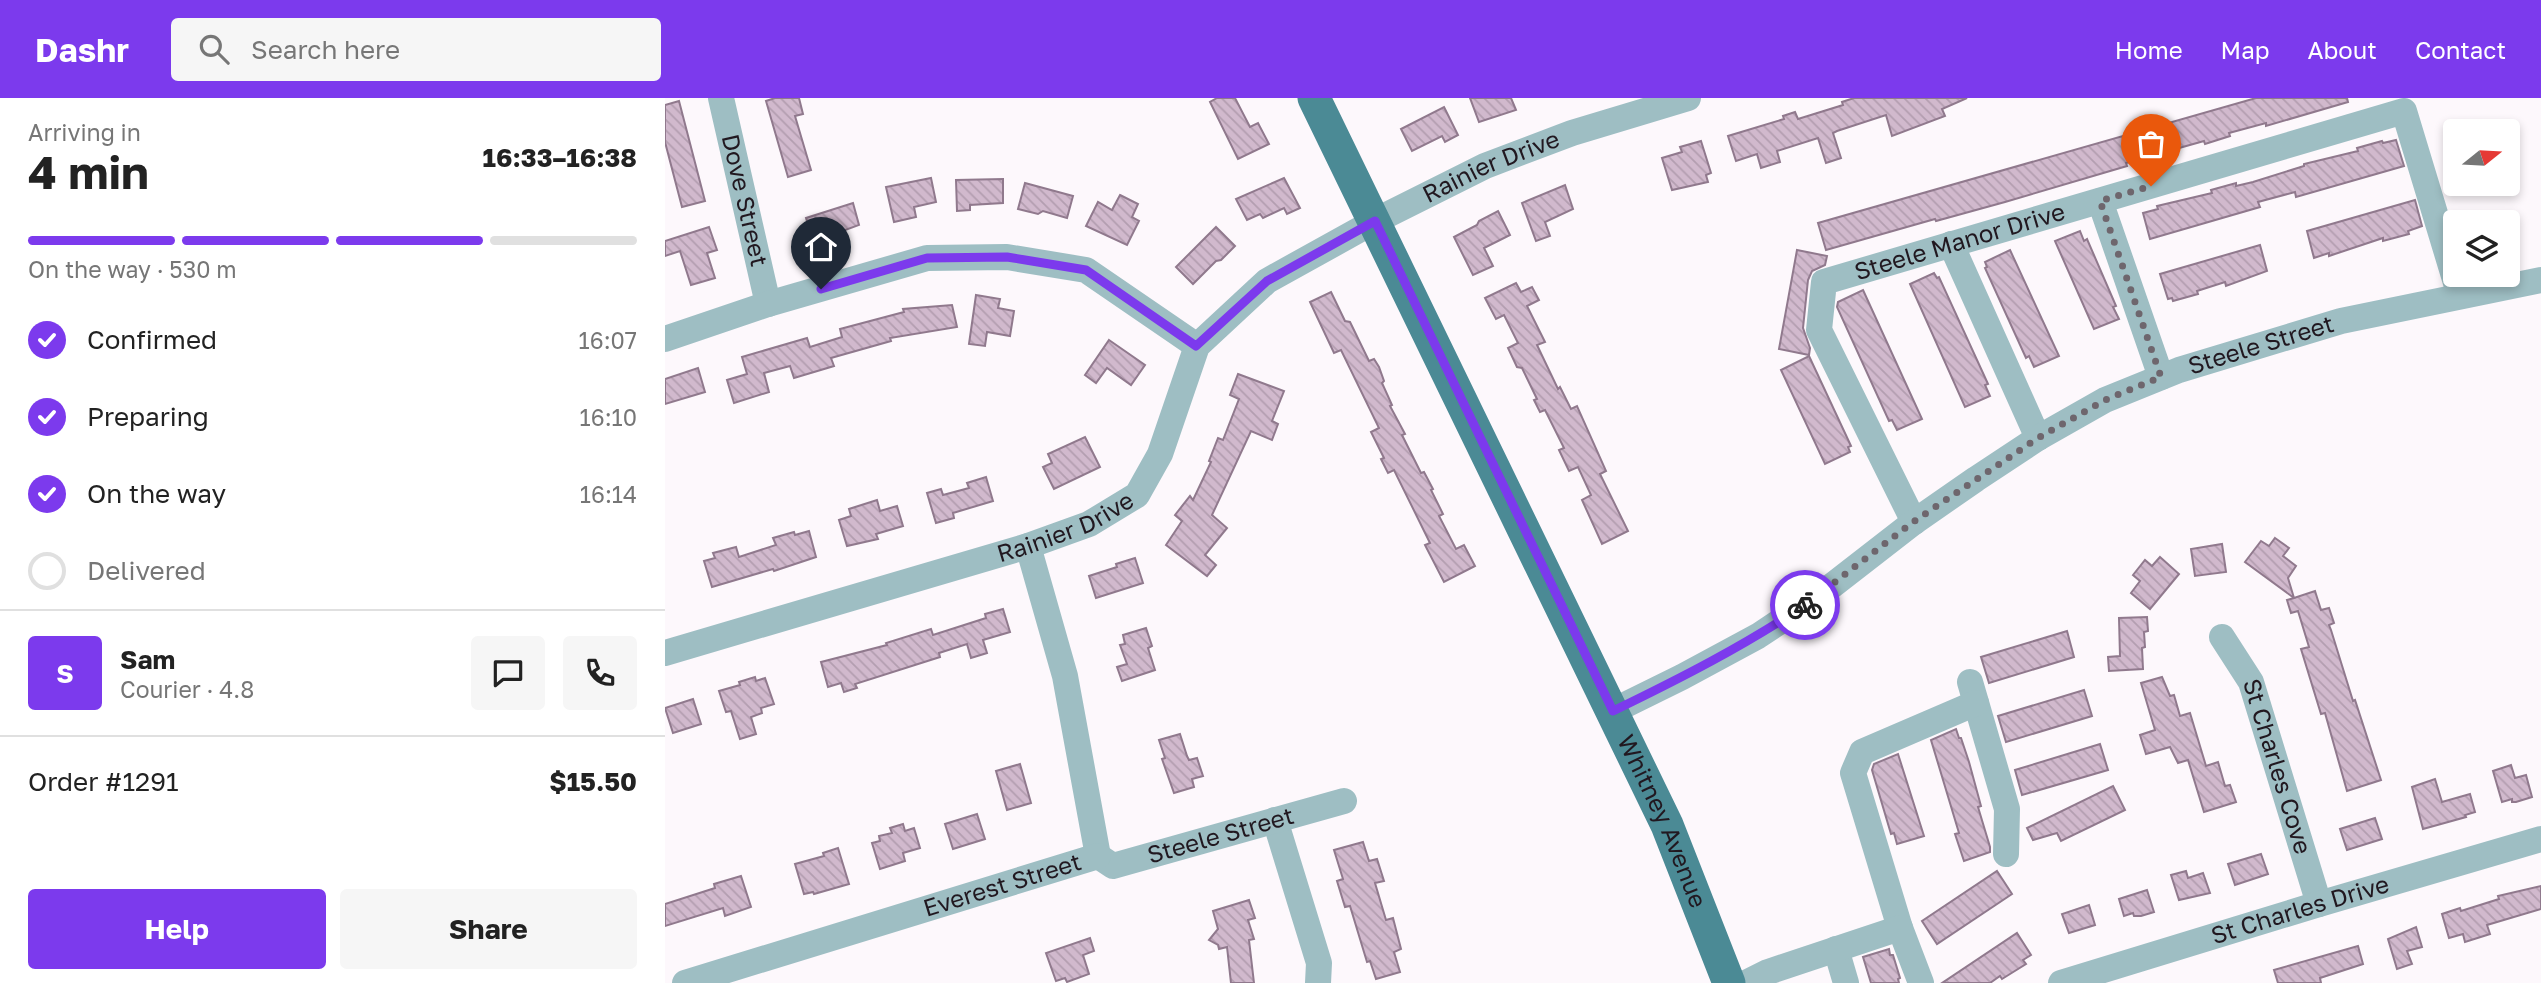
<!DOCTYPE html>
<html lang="en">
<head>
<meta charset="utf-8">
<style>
  :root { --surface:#fff; --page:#f6f6f6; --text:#222; --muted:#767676; --line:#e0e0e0; --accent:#7c3aed }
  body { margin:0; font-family:"Golos Text",sans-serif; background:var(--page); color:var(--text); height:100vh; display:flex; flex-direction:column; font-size:26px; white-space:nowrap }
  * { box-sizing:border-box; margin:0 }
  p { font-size:23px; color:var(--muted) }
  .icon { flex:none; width:38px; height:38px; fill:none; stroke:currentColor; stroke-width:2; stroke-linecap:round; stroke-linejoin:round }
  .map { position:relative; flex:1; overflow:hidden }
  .side { display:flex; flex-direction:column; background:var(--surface); width:665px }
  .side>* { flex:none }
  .needle { width:46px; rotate:72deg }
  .controls { position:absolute; left:1778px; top:21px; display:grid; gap:14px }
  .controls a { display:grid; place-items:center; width:77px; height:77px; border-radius:7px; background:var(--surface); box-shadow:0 4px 10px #0003; font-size:35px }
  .pin { position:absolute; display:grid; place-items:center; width:60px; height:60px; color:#fff; margin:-72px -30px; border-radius:50% 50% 50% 0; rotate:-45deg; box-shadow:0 0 7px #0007 }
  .pin .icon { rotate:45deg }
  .courier { position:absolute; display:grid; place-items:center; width:70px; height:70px; margin:-35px; border:5px solid #7c3aed; border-radius:50%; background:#fff; color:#222; box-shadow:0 2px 9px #0007 }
  .overview em { font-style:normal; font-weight:700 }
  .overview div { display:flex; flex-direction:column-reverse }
  .overview { display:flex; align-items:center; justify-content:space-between; height:119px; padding:0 28px }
  h1 { font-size:46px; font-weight:700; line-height:52px }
  .bar { display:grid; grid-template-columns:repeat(4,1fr); gap:10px 7px; align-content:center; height:84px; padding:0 28px }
  .bar i { height:9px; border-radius:5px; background:var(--line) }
  .bar .current { background:var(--accent) }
  .bar p { grid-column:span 4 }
  .line { display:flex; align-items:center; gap:18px; padding:0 28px; border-top:2px solid var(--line) }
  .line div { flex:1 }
  .round { display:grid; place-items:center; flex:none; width:74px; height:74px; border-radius:7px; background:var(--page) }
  ol { padding:0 28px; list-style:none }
  li { display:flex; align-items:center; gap:21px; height:77px }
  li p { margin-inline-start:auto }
  li .icon { padding:7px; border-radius:50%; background:var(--accent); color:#fff; stroke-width:4 }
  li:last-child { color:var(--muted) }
  li i { width:38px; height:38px; border:4px solid var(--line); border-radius:50% }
  .primary-button { display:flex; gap:14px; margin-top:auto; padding:14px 28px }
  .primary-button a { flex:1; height:80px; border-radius:7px; background:var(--accent); color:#fff; font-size:28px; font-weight:700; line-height:80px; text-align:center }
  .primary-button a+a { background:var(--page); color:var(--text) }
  header { display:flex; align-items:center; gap:42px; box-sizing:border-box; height:98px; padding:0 35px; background:var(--accent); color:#fff }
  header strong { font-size:33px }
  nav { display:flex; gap:38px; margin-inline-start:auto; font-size:24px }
  .search { width:490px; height:63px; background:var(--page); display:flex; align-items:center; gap:18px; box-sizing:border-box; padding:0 24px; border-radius:7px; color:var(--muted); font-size:26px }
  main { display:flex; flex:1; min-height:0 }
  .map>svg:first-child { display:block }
</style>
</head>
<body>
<header>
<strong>Dashr</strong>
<div class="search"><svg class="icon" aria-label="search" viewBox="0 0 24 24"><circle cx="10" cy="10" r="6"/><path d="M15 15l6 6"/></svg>Search here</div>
<nav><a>Home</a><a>Map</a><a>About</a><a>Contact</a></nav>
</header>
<main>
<section class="side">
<div class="overview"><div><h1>4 min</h1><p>Arriving in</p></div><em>16:33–16:38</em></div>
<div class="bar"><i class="current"></i><i class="current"></i><i class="current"></i><i></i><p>On the way · 530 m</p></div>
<ol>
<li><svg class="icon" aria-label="check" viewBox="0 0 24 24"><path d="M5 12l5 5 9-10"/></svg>Confirmed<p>16:07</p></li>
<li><svg class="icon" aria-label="check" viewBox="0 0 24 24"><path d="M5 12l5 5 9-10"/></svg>Preparing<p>16:10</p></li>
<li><svg class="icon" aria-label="check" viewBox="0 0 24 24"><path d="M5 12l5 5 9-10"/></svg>On the way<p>16:14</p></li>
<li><i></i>Delivered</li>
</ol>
<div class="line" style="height:126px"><b class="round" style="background:var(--accent);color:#fff">S</b><div><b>Sam</b><p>Courier · 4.8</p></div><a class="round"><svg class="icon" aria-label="chat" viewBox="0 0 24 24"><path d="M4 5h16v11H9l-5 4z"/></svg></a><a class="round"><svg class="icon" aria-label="phone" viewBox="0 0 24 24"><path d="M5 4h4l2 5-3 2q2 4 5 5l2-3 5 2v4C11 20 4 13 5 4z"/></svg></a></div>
<div class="line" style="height:91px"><div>Order #1291</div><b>$15.50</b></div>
<div class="primary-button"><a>Help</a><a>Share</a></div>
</section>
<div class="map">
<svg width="1876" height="885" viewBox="0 0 1876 885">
  <defs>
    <pattern id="building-back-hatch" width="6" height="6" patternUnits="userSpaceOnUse" patternTransform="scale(1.75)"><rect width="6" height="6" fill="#d1b9cd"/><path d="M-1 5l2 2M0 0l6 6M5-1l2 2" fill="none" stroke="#b39eb0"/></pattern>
  </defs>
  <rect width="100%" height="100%" fill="#fdf8fc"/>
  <!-- building -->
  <g fill="url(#building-back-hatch)" stroke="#90798d" stroke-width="2">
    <polygon points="110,0 134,0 138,16 130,18 146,72 123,79 101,3"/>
    <polygon points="552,0 570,0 585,29 593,25 604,46 573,61 545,4"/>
    <polygon points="805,0 846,0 851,12 814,24"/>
    <polygon points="1189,0 1302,0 1277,11 1280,18 1227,38 1221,17 1172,33 1168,35 1176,60 1161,65 1153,40 1112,53 1115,64 1096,70 1092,56 1071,63 1063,38 1119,21 1118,18 1130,14 1133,21 1178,7 1177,4"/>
    <polygon points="1591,0 1682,0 1683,4 1601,28 1601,25 1564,35 1565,38 1540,46 1539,43 1461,65 1462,68 1340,104 1271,123 1270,121 1161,152 1153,125"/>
    <polygon points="14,3 40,103 17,109 0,44 0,7"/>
    <polygon points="779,9 793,37 780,44 777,38 747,53 736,31"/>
    <polygon points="1731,42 1739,68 1631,99 1630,94 1593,104 1595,109 1485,141 1478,115 1493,111 1492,108 1547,95 1546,92 1571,85 1571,88 1588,84 1639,68 1639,66 1693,53 1692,50 1717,43 1718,45"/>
    <polygon points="1036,43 1046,75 1041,77 1043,84 1007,92 997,60 1017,54 1015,49"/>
    <polygon points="266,80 271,104 249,109 251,119 229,124 221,89"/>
    <polygon points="619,80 635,110 622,116 619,110 598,120 595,116 582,122 571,101"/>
    <polygon points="338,81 338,105 305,107 305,112 292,113 291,82"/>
    <polygon points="360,85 408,98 402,120 378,113 373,116 353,111"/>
    <polygon points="900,87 908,111 880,124 885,138 871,143 857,105"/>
    <polygon points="455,97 473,106 467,119 474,123 462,147 421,128 433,104 447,112"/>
    <polygon points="1750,102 1757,128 1743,133 1744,136 1718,143 1718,140 1664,158 1664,155 1649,160 1642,133"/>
    <polygon points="188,105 194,127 148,144 141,120"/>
    <polygon points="833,113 845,137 819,150 828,168 808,177 789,139 812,127 814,123"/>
    <polygon points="44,129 52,152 42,155 50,180 26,187 15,153 0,158 0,143"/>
    <polygon points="551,129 570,148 556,162 551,163 528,186 511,169"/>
    <polygon points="1415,133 1419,143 1422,141 1451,208 1448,209 1454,221 1429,231 1390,143"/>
    <polygon points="1595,147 1602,173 1561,188 1560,184 1532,193 1533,196 1508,203 1507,200 1503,201 1495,176"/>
    <polygon points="1132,152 1162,158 1160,167 1147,173 1143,182 1138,230 1145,250 1144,257 1114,251"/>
    <polygon points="1345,152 1394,258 1369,269 1364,258 1361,260 1320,170 1322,169 1320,164"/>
    <polygon points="1269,175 1272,180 1274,179 1323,286 1320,287 1325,298 1300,309 1245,186"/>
    <polygon points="851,185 856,194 867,189 874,202 862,208 880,244 872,247 893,291 895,289 906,311 912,308 941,373 935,376 963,433 937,446 917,402 926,397 913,369 904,373 894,352 899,350 880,312 875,314 869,302 872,301 857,270 852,269 843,250 853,245 839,217 831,221 820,200"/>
    <polygon points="1198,192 1257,321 1232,332 1227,322 1224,323 1172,209 1173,204"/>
    <polygon points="666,194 680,223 685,224 704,263 709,261 714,269 719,283 717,285 727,307 725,308 740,336 737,337 756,375 759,374 768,391 766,392 778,416 774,418 791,451 799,447 810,468 779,484 760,447 765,445 729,372 723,375 716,361 719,360 706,334 714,330 676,252 669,255 645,204"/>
    <polygon points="311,197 335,201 333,210 349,213 345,238 322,234 320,248 304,246"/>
    <polygon points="287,207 292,229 225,240 226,243 166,260 169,268 129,280 125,268 99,275 104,294 69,305 62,282 82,276 77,259 142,240 145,249 177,239 175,231 239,214 238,211"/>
    <polygon points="444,242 480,267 466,287 442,270 431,285 420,277"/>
    <polygon points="1144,258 1186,348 1183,349 1185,354 1160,366 1116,272"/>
    <polygon points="33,270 40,294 0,306 0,281"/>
    <polygon points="573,276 619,293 607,323 613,326 607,342 586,333 547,417 562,430 540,457 551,467 542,478 501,447 517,423 510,417 525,398 528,402 546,364 544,363 553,340 558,342 574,301 565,297"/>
    <polygon points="420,339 435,369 389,391 378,369 387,365 383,356"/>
    <polygon points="321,379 328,403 288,415 289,420 271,425 262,395 276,391 278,397 304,390 302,385"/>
    <polygon points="212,402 215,413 232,408 238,428 211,436 213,441 182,448 174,422 186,418 184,411"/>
    <polygon points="144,433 151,459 109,473 108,471 47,489 39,463 50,460 48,455 71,449 74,459 111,447 108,440 129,434 130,437"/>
    <polygon points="1610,440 1624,450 1618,458 1631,468 1623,480 1629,500 1650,493 1656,512 1664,510 1669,525 1664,527 1666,532 1688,603 1690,602 1716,682 1682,693 1660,615 1656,616 1636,551 1644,549 1633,513 1626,515 1622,502 1629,500 1580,464 1596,443 1604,448"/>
    <polygon points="1557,446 1561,474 1530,478 1526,451"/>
    <polygon points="1495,459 1514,476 1485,511 1466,495 1475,483 1468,477 1480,462 1487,468"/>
    <polygon points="470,460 478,485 431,500 424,478 452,469 451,466"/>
    <polygon points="338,511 345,534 318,542 322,555 306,560 302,546 274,555 275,559 190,586 192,590 179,594 176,585 163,589 156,564 222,547 221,545 266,531 268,537 321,520 320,516"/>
    <polygon points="1482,519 1483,533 1479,534 1480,549 1477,550 1478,571 1444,573 1443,559 1455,558 1454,520"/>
    <polygon points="481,530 487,548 483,550 490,572 457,583 452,569 462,566 455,547 460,546 458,537"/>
    <polygon points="1402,533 1409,559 1324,585 1316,559"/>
    <polygon points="90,579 91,583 100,580 109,606 96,610 97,615 86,619 91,636 75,641 66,613 61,614 54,593 75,587 74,584"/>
    <polygon points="1497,579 1505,598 1509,597 1515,618 1525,615 1541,668 1553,664 1560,688 1565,687 1571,704 1539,714 1523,662 1513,665 1505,649 1481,656 1475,637 1490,632 1476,585"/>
    <polygon points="1419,592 1427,618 1341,644 1333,618"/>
    <polygon points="28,601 36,626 8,635 0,610"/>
    <polygon points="1291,631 1294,640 1296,640 1304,664 1316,708 1313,709 1325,749 1325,754 1299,763 1290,736 1294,735 1266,642"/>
    <polygon points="515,636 522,658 524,662 532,660 538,678 527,681 529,689 509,695 497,661 500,660 494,642"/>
    <polygon points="1435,646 1443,672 1357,697 1350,672"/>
    <polygon points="1233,656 1259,738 1232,746 1229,735 1226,736 1207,672 1209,666"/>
    <polygon points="355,666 366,705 342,712 331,673"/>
    <polygon points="1846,667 1850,680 1861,677 1867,699 1851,704 1847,704 1847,701 1837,704 1828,673"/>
    <polygon points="1770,681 1777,704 1805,696 1810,714 1800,717 1801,719 1758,731 1747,689"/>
    <polygon points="1448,688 1460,712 1396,743 1392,735 1368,742 1362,730"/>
    <polygon points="312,716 320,741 288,751 280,726"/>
    <polygon points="1710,720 1717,741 1682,752 1675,731"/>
    <polygon points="238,726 240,733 249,730 255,750 238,755 240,763 215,771 207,745 215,743 214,738 227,735 225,730"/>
    <polygon points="698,744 704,763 712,761 719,783 710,785 721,822 728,820 736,851 729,854 735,874 711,881 705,863 702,864 685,808 680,809 672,783 678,781 669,752"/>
    <polygon points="173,750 184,786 149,796 148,794 139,796 130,766 159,758 158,755"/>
    <polygon points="1596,756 1603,776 1570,787 1563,766"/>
    <polygon points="1332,773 1347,796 1272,846 1257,823"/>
    <polygon points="1521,773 1523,780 1538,775 1545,795 1514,802 1506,777"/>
    <polygon points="76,778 86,809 60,818 58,810 0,828 0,806 50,790 49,786"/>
    <polygon points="1876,788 1876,811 1822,827 1825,836 1800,844 1798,836 1784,840 1777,816 1795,810 1796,813 1834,801 1833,798"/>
    <polygon points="1482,792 1489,814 1476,818 1469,818 1468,815 1459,818 1454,801"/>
    <polygon points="584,802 590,820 583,822 589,841 584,842 589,885 566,885 562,849 554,851 553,847 544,842 553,831 548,813"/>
    <polygon points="1424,807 1430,827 1404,835 1397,816"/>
    <polygon points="1751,829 1757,849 1742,853 1747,866 1732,871 1723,841"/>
    <polygon points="1352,835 1366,857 1358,862 1361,866 1337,881 1335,878 1325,885 1277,885"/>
    <polygon points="425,840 429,853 418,857 424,876 402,884 400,880 391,883 381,855"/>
    <polygon points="1693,848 1698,866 1655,880 1656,885 1613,885 1609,872"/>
    <polygon points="1224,851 1225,857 1228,857 1235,880 1233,881 1234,885 1206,885 1198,859"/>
  </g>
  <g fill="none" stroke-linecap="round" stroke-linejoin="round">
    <!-- minor -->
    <g stroke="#9ebec3" stroke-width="26">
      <path id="s1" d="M56 0 103 206"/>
      <polyline points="1435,103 1496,279"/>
      <polyline points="1286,146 1373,340"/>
      <polyline points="0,241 103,206 262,160 342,159 421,172 532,248"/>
      <path id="s2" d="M1249 424 1154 232 1159 184 1739 13 1795 198"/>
      <polyline points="363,448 400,578 433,758"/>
      <path id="s3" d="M1557 539 1586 584 1654 806"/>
      <path id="s4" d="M0 555 363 448 424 426 472 397 495 356 532 248 602 183 710 123 820 68 907 35 1023 0"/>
      <polyline points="1305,584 1342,711 1341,756"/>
      <path id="s5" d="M948 613 1017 579 1093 538 1155 497 1249 424 1311 381 1373 340 1440 302 1514 272 1676 223 1876 182"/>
      <polyline points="610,722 654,865 653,885"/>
      <path id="s6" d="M433 758 448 768 679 703"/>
      <polyline points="1235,830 1188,675 1197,654 1311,605"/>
      <polyline points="1171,851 1181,885"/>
      <path id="s7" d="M20 885 433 758"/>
      <polyline points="1081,885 1103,874 1235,830 1256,885"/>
      <path id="s8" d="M1396 885 1654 806 1876 741"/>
    </g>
    <!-- major -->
    <path stroke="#4b8a95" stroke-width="33" id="s9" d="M649 0 1002 727 1064 885"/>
  </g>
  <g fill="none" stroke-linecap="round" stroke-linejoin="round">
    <!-- done -->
    <polyline stroke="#6e666d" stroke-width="7" stroke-dasharray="0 12.6" points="1140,507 1248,424 1373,340 1440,302 1496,279 1435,103 1486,88"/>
    <!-- route -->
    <path stroke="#7c3aed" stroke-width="9" d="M156 191 262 160 342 159 421 172 531 248 602 183 710 123 948 613C1014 581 1079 548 1140 507"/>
  </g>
  <g text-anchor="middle" stroke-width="5" stroke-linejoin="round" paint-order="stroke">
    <!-- street labels -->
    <g font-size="24" fill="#211820" stroke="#fff">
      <text dy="8" stroke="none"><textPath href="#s4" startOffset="1008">Rainier Drive</textPath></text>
      <text dy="8" stroke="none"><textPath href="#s1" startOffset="105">Dove Street</textPath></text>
      <text dy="8" stroke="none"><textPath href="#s2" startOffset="404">Steele Manor Drive</textPath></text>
      <text dy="8" stroke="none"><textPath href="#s5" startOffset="749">Steele Street</textPath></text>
      <text dy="8" stroke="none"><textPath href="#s4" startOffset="420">Rainier Drive</textPath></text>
      <text dy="8" stroke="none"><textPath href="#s3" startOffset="142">St Charles Cove</textPath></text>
      <text dy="8" stroke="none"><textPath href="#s9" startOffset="803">Whitney Avenue</textPath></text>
      <text dy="8" stroke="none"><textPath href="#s6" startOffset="130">Steele Street</textPath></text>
      <text dy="8" stroke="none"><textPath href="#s7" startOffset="332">Everest Street</textPath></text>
      <text dy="8" stroke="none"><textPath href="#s8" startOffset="250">St Charles Drive</textPath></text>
    </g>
  </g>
</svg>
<div class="controls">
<a><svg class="needle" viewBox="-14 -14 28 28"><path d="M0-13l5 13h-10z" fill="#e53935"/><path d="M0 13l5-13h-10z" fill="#767676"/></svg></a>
<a><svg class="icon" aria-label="layers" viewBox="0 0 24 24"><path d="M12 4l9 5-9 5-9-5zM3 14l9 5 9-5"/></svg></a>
</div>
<div class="pin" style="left:1486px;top:88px;background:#ea580c"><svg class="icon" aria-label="bag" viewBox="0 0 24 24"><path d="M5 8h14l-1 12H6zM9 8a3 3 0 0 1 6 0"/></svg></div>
<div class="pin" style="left:156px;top:191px;background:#1f2937"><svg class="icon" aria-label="home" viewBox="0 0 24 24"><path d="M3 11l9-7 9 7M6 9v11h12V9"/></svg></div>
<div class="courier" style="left:1140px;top:507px"><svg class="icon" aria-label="bike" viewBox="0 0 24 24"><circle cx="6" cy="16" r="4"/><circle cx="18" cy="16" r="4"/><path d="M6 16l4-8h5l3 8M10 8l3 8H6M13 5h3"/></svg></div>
</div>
</main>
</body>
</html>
